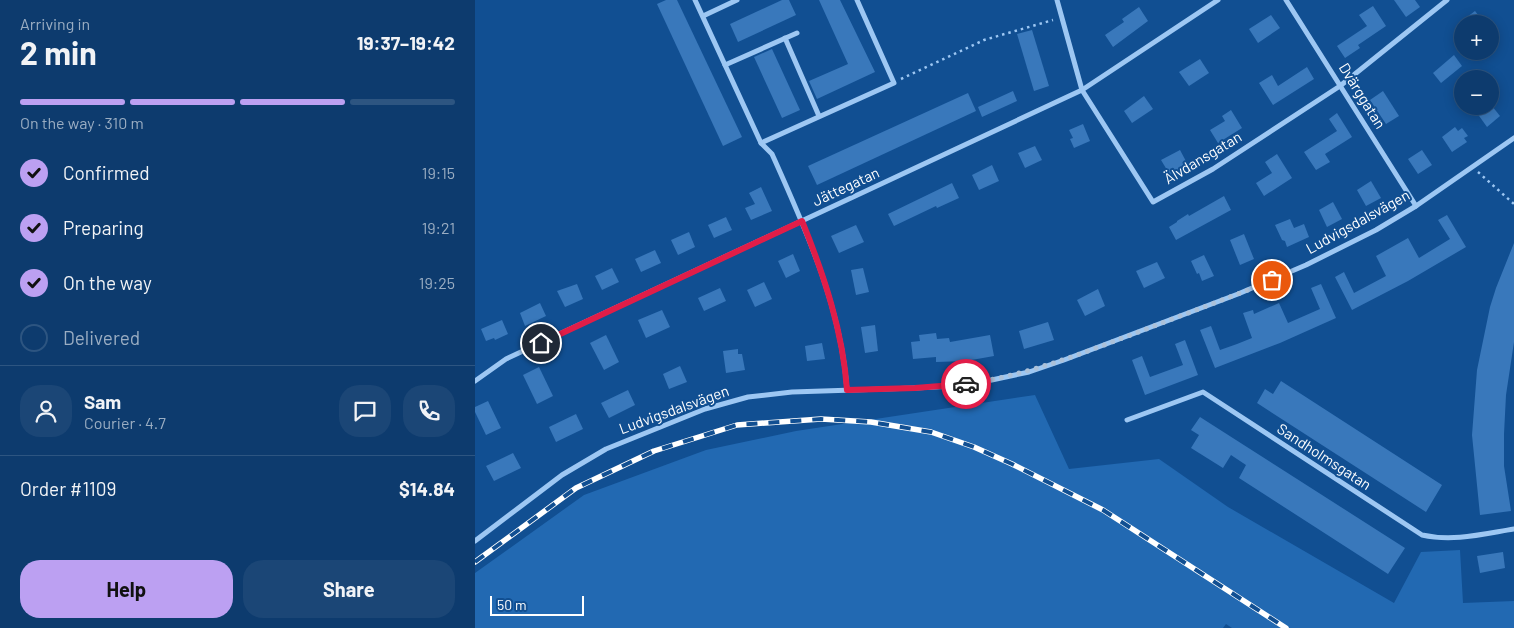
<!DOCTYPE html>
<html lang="en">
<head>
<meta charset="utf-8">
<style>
  :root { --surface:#0d3b6e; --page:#1b4676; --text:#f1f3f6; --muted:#9aadc2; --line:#2d5581; --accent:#bca0f2 }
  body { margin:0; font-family:Barlow,sans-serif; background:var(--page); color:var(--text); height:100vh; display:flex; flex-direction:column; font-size:19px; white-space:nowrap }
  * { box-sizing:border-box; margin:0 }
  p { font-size:16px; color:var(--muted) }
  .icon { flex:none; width:28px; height:28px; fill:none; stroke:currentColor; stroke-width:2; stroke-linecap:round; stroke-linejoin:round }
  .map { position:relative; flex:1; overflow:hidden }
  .drawer { display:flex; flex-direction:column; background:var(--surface); width:475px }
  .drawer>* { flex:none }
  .tools { position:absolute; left:979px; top:15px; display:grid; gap:10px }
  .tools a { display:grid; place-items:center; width:45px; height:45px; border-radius:50%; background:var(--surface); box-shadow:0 2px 12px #0003,0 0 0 1px var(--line); font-size:25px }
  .scale { position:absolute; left:15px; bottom:12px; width:94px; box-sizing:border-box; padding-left:5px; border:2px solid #fff; border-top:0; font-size:14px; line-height:18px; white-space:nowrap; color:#fff; -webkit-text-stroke:4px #114f92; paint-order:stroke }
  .pin { position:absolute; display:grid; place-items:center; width:42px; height:42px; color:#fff; margin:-21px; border:2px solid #fff; border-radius:50%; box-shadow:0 1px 5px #0007 }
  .courier { position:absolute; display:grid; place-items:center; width:50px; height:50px; margin:-25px; border:4px solid #e11d48; border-radius:50%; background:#fff; color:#222; box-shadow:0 1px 6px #0007 }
  .summary em { font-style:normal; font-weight:700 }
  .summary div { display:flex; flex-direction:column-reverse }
  .summary { display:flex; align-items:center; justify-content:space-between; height:85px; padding:0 20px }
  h1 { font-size:32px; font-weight:700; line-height:38px }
  .bar { display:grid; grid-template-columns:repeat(4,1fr); gap:8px 5px; align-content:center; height:60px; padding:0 20px }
  .bar i { height:6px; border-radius:4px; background:var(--line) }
  .bar .on { background:var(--accent) }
  .bar p { grid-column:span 4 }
  .line { display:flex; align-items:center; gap:12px; padding:0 20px; border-top:1px solid var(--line) }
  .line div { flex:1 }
  .round { display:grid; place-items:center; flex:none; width:52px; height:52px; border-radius:20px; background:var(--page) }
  ol { padding:0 20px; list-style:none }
  li { display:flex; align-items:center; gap:15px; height:55px }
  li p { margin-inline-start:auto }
  li .icon { padding:5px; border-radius:50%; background:var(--accent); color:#111; stroke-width:4 }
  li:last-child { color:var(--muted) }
  li i { width:28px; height:28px; border:2px solid var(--line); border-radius:50% }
  .cta { display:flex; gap:10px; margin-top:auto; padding:10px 20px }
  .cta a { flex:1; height:58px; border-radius:20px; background:var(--accent); color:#111; font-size:20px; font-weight:700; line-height:58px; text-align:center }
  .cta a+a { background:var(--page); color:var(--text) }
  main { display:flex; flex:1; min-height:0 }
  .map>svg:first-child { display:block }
</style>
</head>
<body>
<main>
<section class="drawer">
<div class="summary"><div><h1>2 min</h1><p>Arriving in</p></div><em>19:37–19:42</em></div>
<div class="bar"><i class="on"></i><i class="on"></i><i class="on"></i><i></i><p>On the way · 310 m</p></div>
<ol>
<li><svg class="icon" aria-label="check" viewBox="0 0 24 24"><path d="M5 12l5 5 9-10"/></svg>Confirmed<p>19:15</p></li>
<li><svg class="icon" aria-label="check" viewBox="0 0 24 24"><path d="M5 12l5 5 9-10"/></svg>Preparing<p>19:21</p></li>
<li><svg class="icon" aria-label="check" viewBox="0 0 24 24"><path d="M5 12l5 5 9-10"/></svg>On the way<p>19:25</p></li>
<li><i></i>Delivered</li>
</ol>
<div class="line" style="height:90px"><a class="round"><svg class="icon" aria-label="person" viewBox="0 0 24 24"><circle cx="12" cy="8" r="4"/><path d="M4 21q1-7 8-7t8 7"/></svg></a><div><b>Sam</b><p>Courier · 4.7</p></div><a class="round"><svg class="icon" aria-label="chat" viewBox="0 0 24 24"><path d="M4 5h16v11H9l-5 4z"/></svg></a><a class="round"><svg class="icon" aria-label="phone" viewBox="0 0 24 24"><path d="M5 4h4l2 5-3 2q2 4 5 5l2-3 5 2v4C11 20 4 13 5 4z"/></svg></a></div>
<div class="line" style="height:65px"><div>Order #1109</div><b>$14.84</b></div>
<div class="cta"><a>Help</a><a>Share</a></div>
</section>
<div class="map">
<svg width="1039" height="628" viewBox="0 0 1039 628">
  <rect width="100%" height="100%" fill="#114f92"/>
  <!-- green -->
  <polygon fill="#2269b2" points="560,395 594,469 684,459 753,507 919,603 946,552 985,550 988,603 1039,601 1039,628 757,628 751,624 748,628 0,628 0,573 109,495 231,450 321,431"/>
  <!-- building -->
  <g fill="#3978bb">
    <polygon points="191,0 202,0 267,137 248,146 182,4"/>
    <polygon points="307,0 314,0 321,15 263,42 255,24"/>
    <polygon points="344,0 365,0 400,72 342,99 334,81 373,64"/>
    <polygon points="919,0 940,0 945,7 931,17"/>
    <polygon points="898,6 911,26 883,45 885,48 870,58 862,46 892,26 884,15"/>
    <polygon points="664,7 673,21 638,47 630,35 649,22 647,19"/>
    <polygon points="1000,11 1010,24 983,24"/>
    <polygon points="796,15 805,28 783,43 774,29"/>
    <polygon points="557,30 574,86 559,91 542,34"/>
    <polygon points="297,49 325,110 307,118 279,57"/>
    <polygon points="979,55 987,66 966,83 958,73"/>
    <polygon points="725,59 734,73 714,86 704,72"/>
    <polygon points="832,67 839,79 798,105 784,83 797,75 803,86"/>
    <polygon points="538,91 542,101 507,117 503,107"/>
    <polygon points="908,91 924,116 911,124 895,100"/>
    <polygon points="493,93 501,111 342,185 333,166"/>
    <polygon points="669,96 678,109 657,123 649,111"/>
    <polygon points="997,106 1017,106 1025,116 1012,127"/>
    <polygon points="756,110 767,128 743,143 735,130 750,121 747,116"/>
    <polygon points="862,113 877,137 850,154 855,162 841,170 829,152 862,131 854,119"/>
    <polygon points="608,124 615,141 599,148 595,139 598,138 594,130"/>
    <polygon points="980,127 983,131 987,128 993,136 989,138 992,142 977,152 967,137"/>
    <polygon points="560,146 567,160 550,168 543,153"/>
    <polygon points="705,150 713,165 695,175 686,160"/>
    <polygon points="947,150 957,165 943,174 933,159"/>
    <polygon points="802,154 817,178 789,196 781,183 797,173 790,162"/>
    <polygon points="517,165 524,181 504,190 497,175"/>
    <polygon points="896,181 906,198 891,206 882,190"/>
    <polygon points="477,183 484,198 462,208 461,206 419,226 413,214"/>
    <polygon points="286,187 297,211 276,220 270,208 280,204 274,193"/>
    <polygon points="749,196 756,210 701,240 694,227 702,222 702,221 713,214 714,216"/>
    <polygon points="858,202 867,219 852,227 844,210"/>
    <polygon points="972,215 991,247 933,281 877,310 860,277 869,272 879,293 911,276 901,256 933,238 944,258 975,239 963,220"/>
    <polygon points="251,217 257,230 239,238 233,225"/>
    <polygon points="815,219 819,228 829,224 834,237 812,247 810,241 807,240 800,225"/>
    <polygon points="381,225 389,242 364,253 356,236"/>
    <polygon points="214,232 220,247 203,255 196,240"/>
    <polygon points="769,234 779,259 765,265 755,240"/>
    <polygon points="1039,243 1039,342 1031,395 1029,434 1029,466 1036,511 1005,515 997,435 1002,370 1015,307 1021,288"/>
    <polygon points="180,250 186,263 166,272 160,259"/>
    <polygon points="318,254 325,271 311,278 303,261"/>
    <polygon points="729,255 739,276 727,281 724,273 722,274 716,261"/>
    <polygon points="682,262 690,278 669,288 661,271"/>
    <polygon points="137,268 144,282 127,290 120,276"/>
    <polygon points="388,268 394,292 381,295 376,270"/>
    <polygon points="289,282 297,299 280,307 272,290"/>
    <polygon points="102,284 108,299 90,307 82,291"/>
    <polygon points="846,284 861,318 805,343 740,368 725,330 736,326 745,350 762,344 777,338 768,313 778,310 779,314 804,303 813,323 845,309 836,288"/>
    <polygon points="245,288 251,301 229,311 223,298"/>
    <polygon points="623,289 630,306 610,316 602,300"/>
    <polygon points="65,303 71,316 50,326 45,313"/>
    <polygon points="187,310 195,327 171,338 163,320"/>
    <polygon points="27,320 33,334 20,340 19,338 11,341 6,329"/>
    <polygon points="573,322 579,340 549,349 544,331"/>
    <polygon points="400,325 403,351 390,353 386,327"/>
    <polygon points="461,333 462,339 474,338 475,342 515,335 519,356 491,361 461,362 461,357 438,359 436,342 445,341 444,335"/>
    <polygon points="131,335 144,362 129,370 115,343"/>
    <polygon points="710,340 723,375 670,395 657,360 667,356 675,377 708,365 700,344"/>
    <polygon points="347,343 350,359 332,361 330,346"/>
    <polygon points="263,349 263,354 267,354 270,370 251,373 248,351"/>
    <polygon points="205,366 212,382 194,389 188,374"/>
    <polygon points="64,367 78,396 62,404 48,375"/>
    <polygon points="806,381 967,485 951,512 782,403 790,389 798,394"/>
    <polygon points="153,390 160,405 134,418 126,403"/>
    <polygon points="13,401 26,428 11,435 0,412 0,407"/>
    <polygon points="101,414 108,429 81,442 74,427"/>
    <polygon points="725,417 930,548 913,574 764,478 771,465 756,455 748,468 716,448 724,435 716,430"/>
    <polygon points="38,453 46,468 19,481 11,466"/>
    <polygon points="1028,552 1030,568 1005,573 1002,556"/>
  </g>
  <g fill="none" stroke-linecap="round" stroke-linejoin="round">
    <!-- path -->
    <g stroke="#9dc7f3" stroke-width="2.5" stroke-dasharray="2.5 4" stroke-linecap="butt">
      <polyline points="426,79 509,40 578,20"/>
      <polyline points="1003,172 1039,204"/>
    </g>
    <!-- minor -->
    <g stroke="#9dc7f3" stroke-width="5">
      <path d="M220 0 286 143 297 154C331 230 366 306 372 390"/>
      <polyline points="582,0 607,90 678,202 738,169 865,86 972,0"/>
      <polyline points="811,0 941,206"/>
      <polyline points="228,16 262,0"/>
      <polyline points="310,38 344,116"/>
      <polyline points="250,65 322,33"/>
      <polyline points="286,143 419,83 382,0"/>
      <polyline points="0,381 31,359 607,90 743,0"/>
      <path d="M652 420 728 392 947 535C978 542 1008 534 1039 529"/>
      <polyline points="0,541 87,475 131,449 230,409 273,397 317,392 440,388 479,386 512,381 554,372 589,360 763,294 831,265 901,230 941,206 1039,138"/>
    </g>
    <!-- rail casing -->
    <g stroke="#fff" stroke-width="5.5">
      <polyline id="rail" points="0,562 101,488 179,451 262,425 346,419 396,422 456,432 499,447 537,464 628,510 811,628"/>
    </g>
    <!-- rail -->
    <use href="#rail" stroke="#114f92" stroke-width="4" stroke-dasharray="11" stroke-linecap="butt"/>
  </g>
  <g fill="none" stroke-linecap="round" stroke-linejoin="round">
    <!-- done -->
    <path stroke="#acc1d9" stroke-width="5" stroke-dasharray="0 9" d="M491 384C553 375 608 353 666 331 710 314 754 298 797 280"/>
    <!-- route -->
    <path stroke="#e11d48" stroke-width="6" d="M66 343 327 221C349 275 368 332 372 390L440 388 491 384"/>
  </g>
  <g text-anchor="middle" stroke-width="4" stroke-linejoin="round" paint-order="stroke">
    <!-- street labels -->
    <g font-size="15" fill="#fff" stroke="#114f92">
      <text transform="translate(887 96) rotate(58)" y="5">Dvärggatan</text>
      <text transform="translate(728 158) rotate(-31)" y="5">Älvdansgatan</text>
      <text transform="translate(371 187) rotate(-25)" y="5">Jättegatan</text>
      <text transform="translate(883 222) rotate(-29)" y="5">Ludvigsdalsvägen</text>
      <text transform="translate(199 410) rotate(-20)" y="5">Ludvigsdalsvägen</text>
      <text transform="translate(849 457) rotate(33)" y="5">Sandholmsgatan</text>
    </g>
  </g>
</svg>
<div class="tools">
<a>+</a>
<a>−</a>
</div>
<div class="scale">50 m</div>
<div class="pin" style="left:797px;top:280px;background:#ea580c"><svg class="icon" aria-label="bag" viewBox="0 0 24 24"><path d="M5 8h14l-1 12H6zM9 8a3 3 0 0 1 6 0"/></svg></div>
<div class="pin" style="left:66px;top:343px;background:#1f2937"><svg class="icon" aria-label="home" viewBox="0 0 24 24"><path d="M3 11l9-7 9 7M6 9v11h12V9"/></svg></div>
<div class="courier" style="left:491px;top:384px"><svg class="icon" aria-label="car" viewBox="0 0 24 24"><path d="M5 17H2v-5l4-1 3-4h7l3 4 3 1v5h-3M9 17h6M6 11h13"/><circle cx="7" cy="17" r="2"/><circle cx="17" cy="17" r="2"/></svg></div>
</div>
</main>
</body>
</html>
